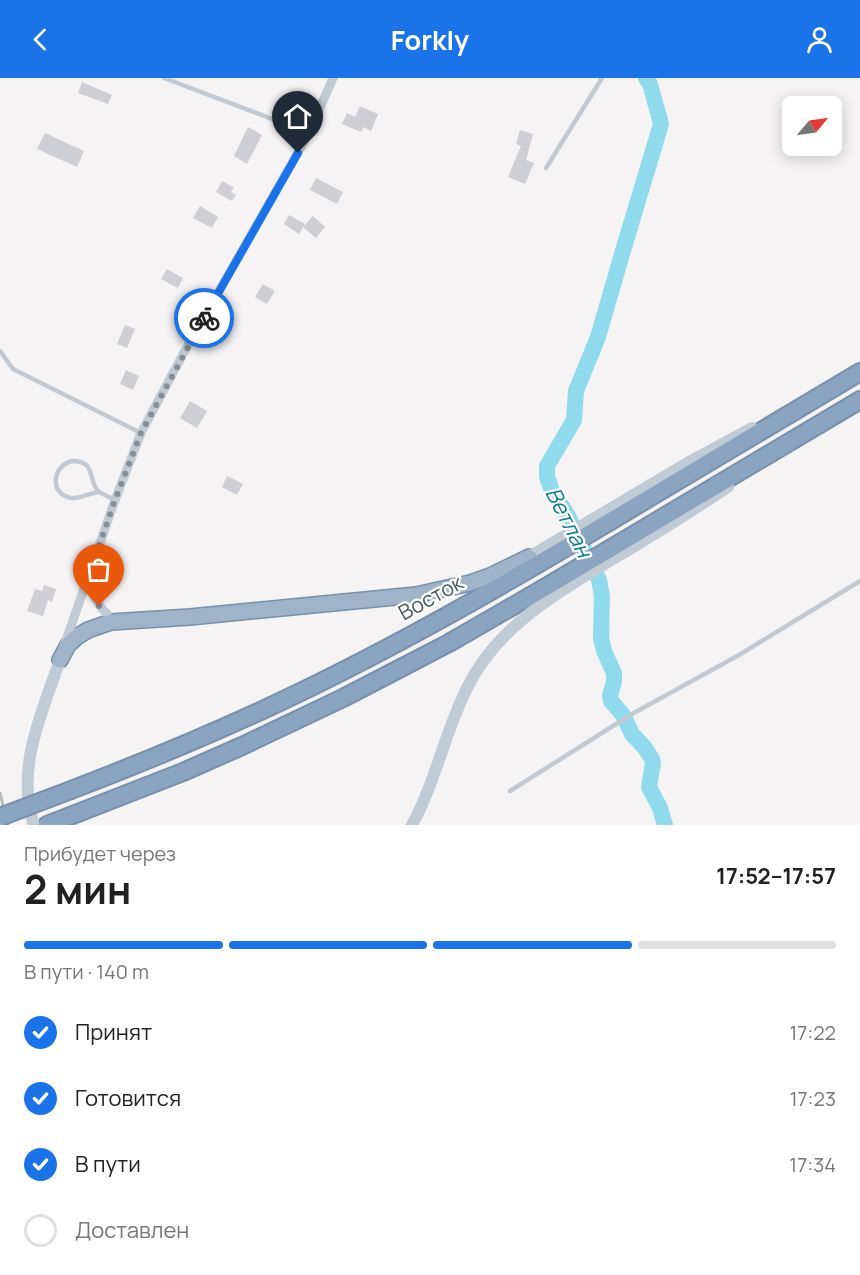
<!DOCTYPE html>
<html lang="ru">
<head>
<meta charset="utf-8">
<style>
  :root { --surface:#fff; --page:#f6f6f6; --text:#222; --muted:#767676; --line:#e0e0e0; --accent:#1a73e8 }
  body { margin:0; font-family:Manrope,sans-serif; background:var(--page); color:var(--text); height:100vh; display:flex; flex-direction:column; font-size:22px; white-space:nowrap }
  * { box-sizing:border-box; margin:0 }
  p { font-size:20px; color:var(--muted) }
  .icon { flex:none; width:33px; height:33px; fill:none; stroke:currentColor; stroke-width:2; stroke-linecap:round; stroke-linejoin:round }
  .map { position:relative; height:747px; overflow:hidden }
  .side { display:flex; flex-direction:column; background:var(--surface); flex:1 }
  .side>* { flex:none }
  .needle { width:39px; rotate:61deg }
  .buttons { position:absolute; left:782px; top:18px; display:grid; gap:12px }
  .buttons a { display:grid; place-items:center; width:60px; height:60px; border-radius:9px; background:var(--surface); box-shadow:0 3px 15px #0003; font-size:30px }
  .pin { position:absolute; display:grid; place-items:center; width:51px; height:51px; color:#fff; margin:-62px -26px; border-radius:50% 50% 50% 0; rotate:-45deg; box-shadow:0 0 6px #0007 }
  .pin .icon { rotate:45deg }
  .courier { position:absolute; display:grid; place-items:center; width:60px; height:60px; margin:-30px; border:4px solid #1a73e8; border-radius:50%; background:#fff; color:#222; box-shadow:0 2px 8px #0007 }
  .overview em { font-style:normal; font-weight:700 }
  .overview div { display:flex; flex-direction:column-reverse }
  .overview { display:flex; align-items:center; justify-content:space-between; height:102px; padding:0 24px }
  h1 { font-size:39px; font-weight:700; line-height:45px }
  .bar { display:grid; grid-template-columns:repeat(4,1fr); gap:9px 6px; align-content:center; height:72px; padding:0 24px }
  .bar i { height:8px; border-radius:4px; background:var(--line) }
  .bar .current { background:var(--accent) }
  .bar p { grid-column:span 4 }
  ol { padding:0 24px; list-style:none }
  li { display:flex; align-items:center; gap:18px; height:66px }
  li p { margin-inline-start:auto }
  li .icon { padding:6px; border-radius:50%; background:var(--accent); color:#fff; stroke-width:4 }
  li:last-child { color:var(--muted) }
  li i { width:33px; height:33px; border:3px solid var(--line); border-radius:50% }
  header { display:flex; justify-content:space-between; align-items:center; height:78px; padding:0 24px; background:var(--accent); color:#fff; font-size:27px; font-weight:700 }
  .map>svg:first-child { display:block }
</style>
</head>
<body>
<header><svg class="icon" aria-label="back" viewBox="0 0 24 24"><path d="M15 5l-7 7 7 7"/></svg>Forkly<svg class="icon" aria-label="person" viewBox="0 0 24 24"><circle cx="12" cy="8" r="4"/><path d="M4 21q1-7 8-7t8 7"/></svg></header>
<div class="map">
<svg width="860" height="747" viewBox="0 0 860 747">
  <rect width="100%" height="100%" fill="#f5f3f3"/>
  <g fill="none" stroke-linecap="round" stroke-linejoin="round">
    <!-- river -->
    <polyline stroke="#90daee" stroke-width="16" points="646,0 650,6 661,46 622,176 598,259 576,313 574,342 547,388 547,399 552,413 568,438 599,502 602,518 601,560 604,573 614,595 614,604 610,617 611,623 623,637 632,656 645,670 652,681 653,685 649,709 660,730 665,747"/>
  </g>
  <!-- building -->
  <g fill="#cdcfd5">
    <polygon points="82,4 112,17 108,26 78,15"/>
    <polygon points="360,28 378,36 371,53 363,49 361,54 342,46 347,35 355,39"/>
    <polygon points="248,49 262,57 247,86 234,78"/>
    <polygon points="520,52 533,56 526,82 534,85 525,106 508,99 521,68 516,66"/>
    <polygon points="45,55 84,73 77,89 37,71"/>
    <polygon points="316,100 343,114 337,126 310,112"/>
    <polygon points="222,103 234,110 231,114 236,117 232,123 216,114"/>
    <polygon points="200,128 218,139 212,150 193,140"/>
    <polygon points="289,137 305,146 299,156 284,146"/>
    <polygon points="313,138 325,149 316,160 303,149"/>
    <polygon points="167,191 183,200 178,210 161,201"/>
    <polygon points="263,206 275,213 267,226 255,219"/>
    <polygon points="125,247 135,251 127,270 117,266"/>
    <polygon points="126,292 139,298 133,312 120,306"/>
    <polygon points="190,323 207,333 197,350 180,340"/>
    <polygon points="227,398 243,406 237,417 222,409"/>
    <polygon points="44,507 56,511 52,524 48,522 43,538 27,533 35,511 42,513"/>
  </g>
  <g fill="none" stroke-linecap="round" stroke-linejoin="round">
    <!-- trunk casing -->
    <g stroke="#7690ad" stroke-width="18">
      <polyline id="trunk" points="60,582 68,567 78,558 88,552 111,544 190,539 416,517 470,505 490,498 529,479"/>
    </g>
    <!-- motorway casing -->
    <g stroke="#7690ad" stroke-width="20">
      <g id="motorway">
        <path d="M71 712C160 678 248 641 333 598 441 544 546 482 649 420 720 378 790 336 860 294"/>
        <polyline points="47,747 183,694 242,668 343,620 397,592 449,565 546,509 860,322"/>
      </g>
    </g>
    <!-- service -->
    <g stroke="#c1cad2" stroke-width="4.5">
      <polyline points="164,0 309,55"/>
      <polyline points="546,90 602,0"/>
      <polyline points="0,273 13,291 141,355"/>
      <path d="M72 383C97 383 87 402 99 414 89 415 80 421 71 420 49 416 52 388 72 383Z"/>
      <polyline points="99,414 115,422"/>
      <polyline points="510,713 632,636 739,577 860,503"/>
    </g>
    <!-- minor -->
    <g stroke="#c1cad2" stroke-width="9">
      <path d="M89 499C92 515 96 525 107 536"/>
      <polyline points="64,568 115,422 141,355 182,278 309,55 333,0"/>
    </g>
    <!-- secondary -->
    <g stroke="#c1cbd6" stroke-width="12">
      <polyline points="529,479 691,383 752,350"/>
      <path d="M34 747C15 692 42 634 60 582"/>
      <path d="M412 747C436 703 445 653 468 608 500 546 556 516 613 481 652 458 690 434 728 409"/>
    </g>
    <!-- trunk -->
    <use href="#trunk" stroke="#9fb4c9" stroke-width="15"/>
    <!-- motorway -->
    <use href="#motorway" stroke="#8ba5c1" stroke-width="16"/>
    <!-- rail -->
    <polyline stroke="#b5b8bd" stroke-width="3" points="0,715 8,747"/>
    <!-- motorway-bridge casing -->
    <g stroke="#7690ad" stroke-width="20" stroke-linecap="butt">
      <polyline id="motorway-bridge" points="0,739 71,712"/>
    </g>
    <!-- motorway-bridge -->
    <use href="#motorway-bridge" stroke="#8ba5c1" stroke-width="16"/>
  </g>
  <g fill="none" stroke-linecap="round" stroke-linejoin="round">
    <!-- done -->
    <polyline stroke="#868d94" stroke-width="6" stroke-dasharray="0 10.8" points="99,528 93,517 89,497 115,422 141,355 204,240"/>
    <!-- route -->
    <polyline stroke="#1a73e8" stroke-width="8" points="204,240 298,75"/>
  </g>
  <g text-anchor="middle" stroke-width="4.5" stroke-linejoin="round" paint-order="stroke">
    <!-- street labels -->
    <g font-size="21" fill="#4a5661" stroke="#fff">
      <text transform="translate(431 520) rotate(-29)" y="7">Восток</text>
    </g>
    <!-- water labels -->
    <g font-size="22" font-style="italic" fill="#0c7c9b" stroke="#fff">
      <text transform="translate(569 444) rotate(63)" y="8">Ветлан</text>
    </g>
  </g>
</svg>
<div class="buttons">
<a><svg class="needle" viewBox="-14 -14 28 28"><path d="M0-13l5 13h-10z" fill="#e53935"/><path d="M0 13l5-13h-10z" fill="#767676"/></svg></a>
</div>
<div class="pin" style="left:99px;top:528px;background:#ea580c"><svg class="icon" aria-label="bag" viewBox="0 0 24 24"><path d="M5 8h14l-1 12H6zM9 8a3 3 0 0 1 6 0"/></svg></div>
<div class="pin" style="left:298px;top:75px;background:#1f2937"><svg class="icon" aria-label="home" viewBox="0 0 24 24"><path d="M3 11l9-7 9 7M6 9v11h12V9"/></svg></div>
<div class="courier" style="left:204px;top:240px"><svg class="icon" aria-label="bike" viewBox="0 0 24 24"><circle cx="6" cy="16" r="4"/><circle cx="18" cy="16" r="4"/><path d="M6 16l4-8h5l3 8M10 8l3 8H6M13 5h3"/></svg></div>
</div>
<section class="side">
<div class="overview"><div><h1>2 мин</h1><p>Прибудет через</p></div><em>17:52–17:57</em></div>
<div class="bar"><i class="current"></i><i class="current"></i><i class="current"></i><i></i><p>В пути · 140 m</p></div>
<ol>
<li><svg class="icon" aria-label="check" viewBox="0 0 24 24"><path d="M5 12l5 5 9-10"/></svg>Принят<p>17:22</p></li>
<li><svg class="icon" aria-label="check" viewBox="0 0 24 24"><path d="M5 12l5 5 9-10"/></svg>Готовится<p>17:23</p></li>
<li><svg class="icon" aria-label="check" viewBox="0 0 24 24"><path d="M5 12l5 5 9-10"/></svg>В пути<p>17:34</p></li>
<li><i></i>Доставлен</li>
</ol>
</section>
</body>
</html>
